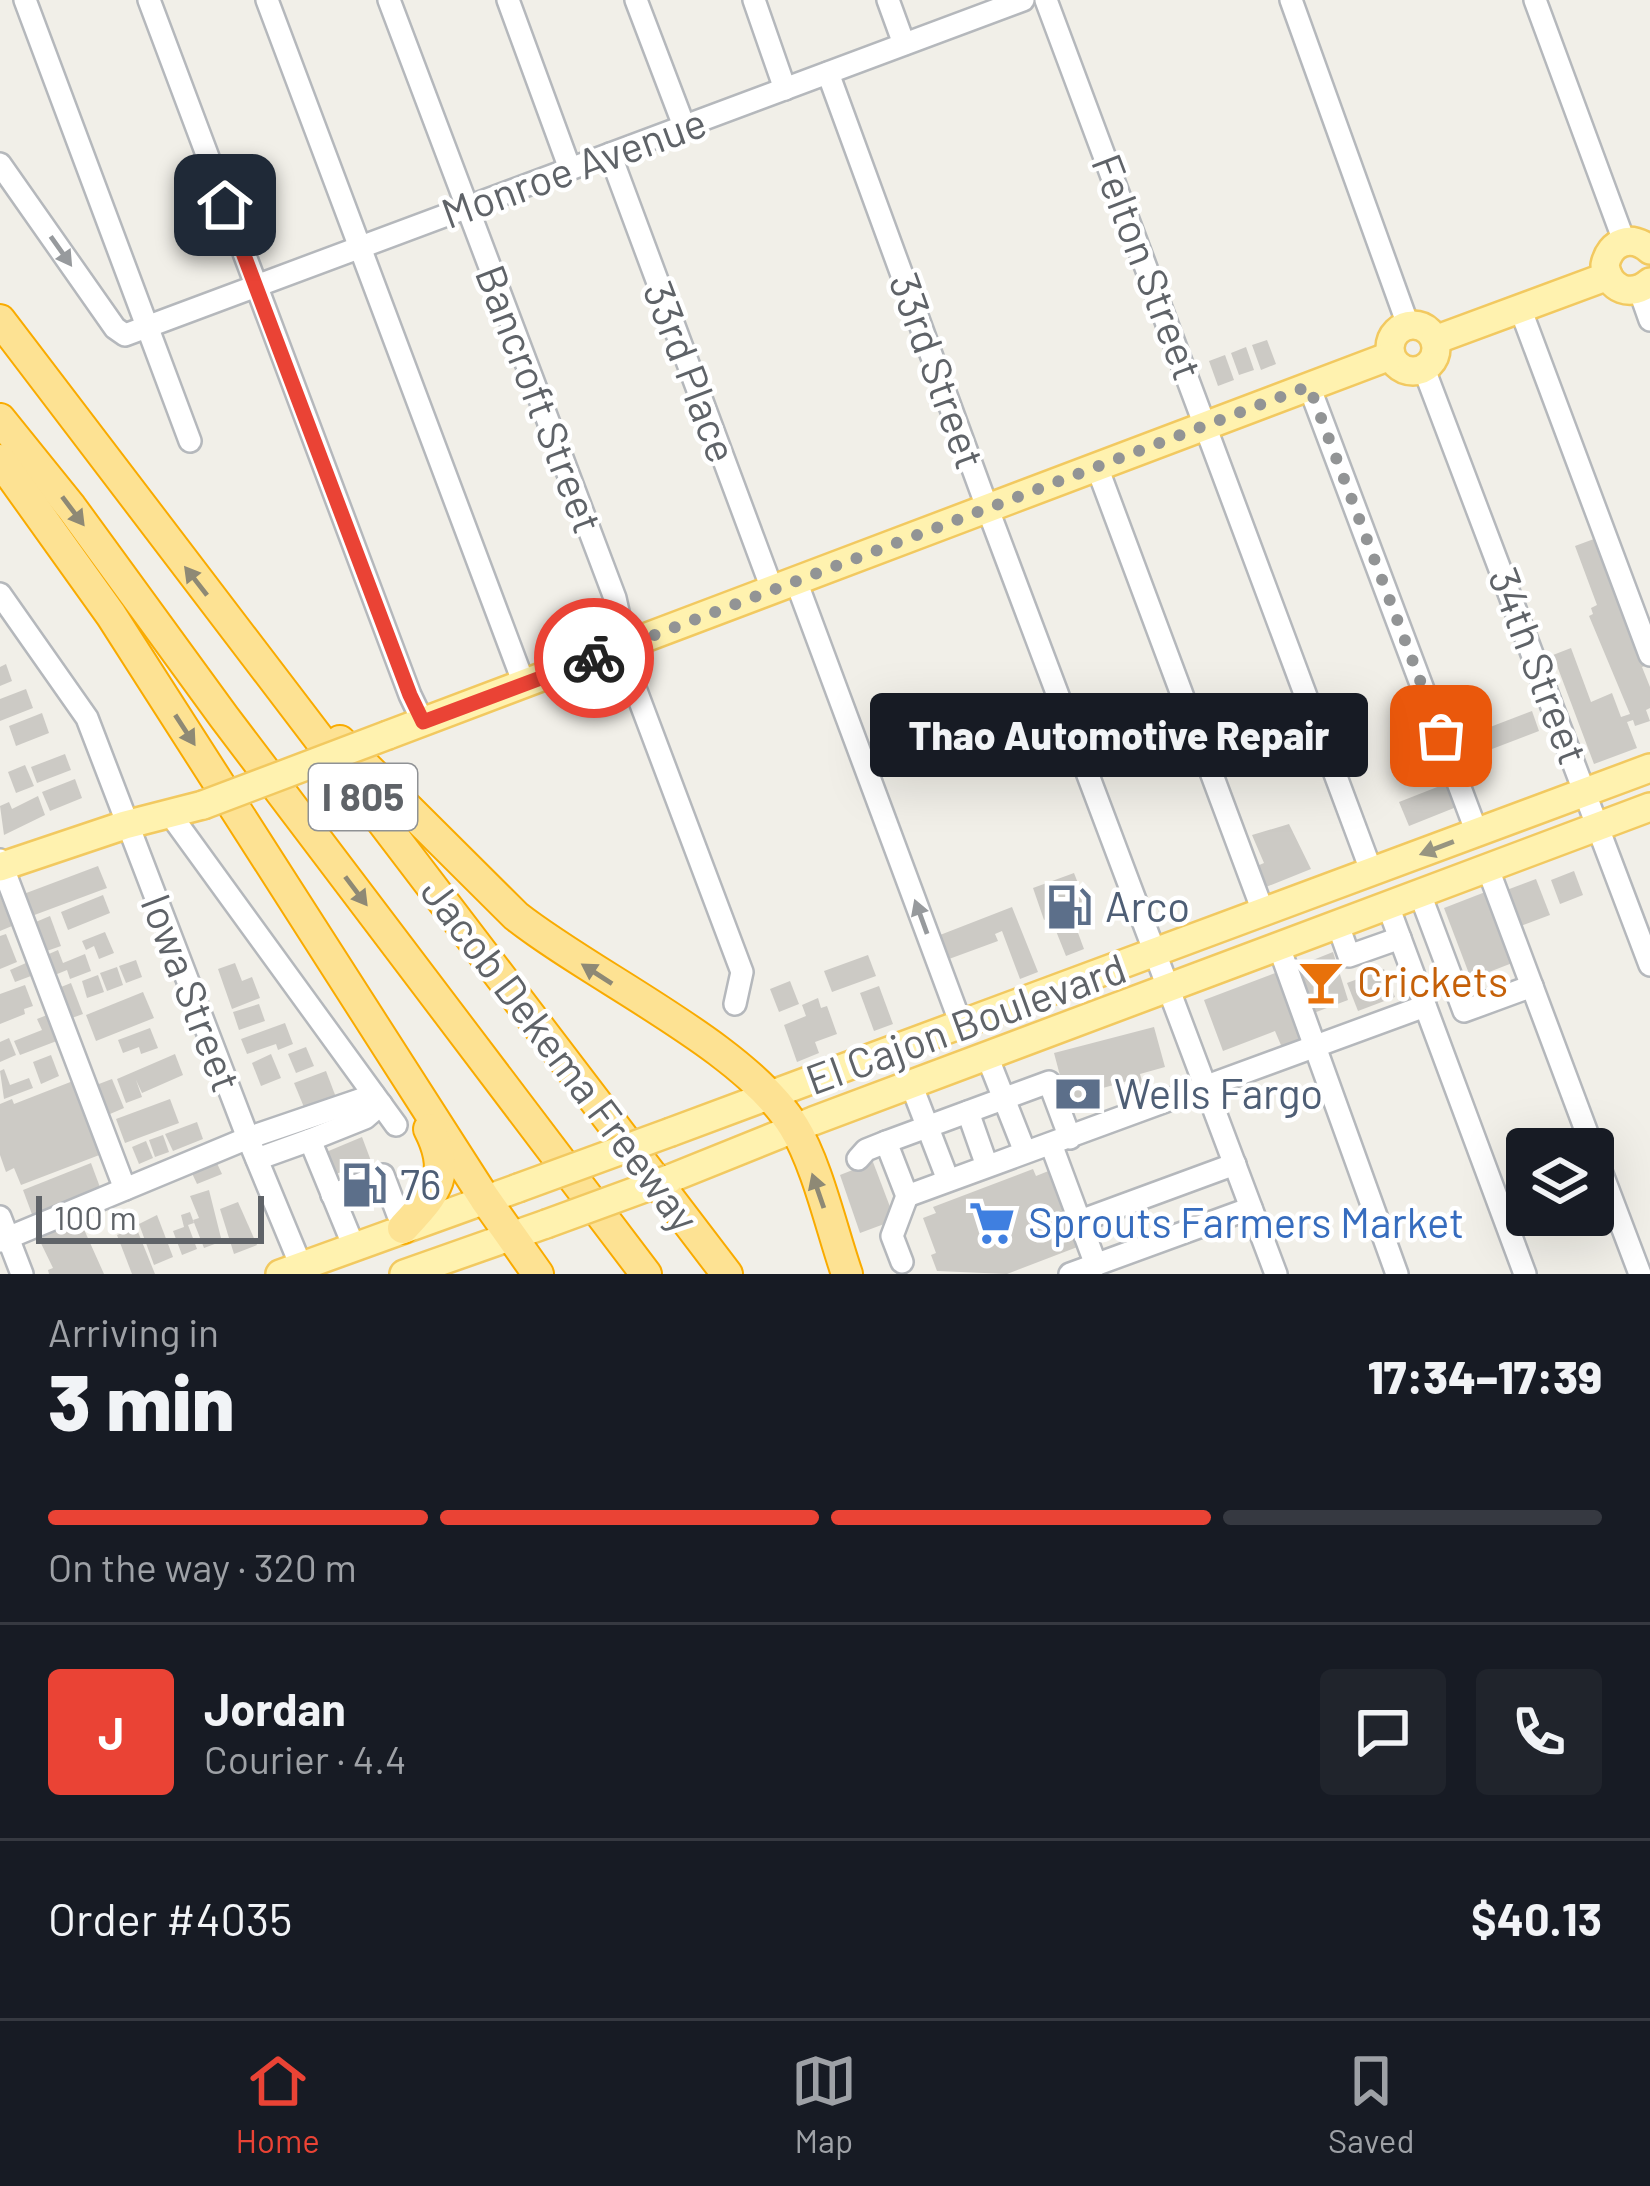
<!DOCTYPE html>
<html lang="en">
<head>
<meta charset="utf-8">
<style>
  :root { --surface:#171b24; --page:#20242c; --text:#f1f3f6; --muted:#9ea1a6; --line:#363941; --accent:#ea4335 }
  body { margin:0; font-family:Barlow,sans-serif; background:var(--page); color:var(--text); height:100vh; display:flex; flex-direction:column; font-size:45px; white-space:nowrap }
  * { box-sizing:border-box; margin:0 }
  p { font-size:39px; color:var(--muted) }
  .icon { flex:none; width:66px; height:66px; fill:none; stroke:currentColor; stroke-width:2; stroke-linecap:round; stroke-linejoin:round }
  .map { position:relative; height:1274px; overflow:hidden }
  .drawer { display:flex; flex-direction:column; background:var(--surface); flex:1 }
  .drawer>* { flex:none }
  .fabs { position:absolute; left:1506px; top:1128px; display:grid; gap:24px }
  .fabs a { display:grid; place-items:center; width:108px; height:108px; border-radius:12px; background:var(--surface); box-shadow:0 12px 48px #0002; font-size:60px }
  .scale { position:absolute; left:36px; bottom:30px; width:228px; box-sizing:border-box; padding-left:12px; border:6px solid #5f6368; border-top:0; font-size:33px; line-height:42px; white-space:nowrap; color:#5f6368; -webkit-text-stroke:9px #fff; paint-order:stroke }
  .pin { position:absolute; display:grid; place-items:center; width:102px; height:102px; color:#fff; margin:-51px; border-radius:24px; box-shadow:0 6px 18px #0006 }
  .courier { position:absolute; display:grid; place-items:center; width:120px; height:120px; margin:-60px; border:9px solid #ea4335; border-radius:50%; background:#fff; color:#222; box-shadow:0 3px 15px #0007 }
  .bubble { position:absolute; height:84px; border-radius:12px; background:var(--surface); box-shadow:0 12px 48px #0002; font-size:39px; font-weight:800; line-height:84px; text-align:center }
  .head em { font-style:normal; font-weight:800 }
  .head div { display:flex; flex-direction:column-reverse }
  .head { display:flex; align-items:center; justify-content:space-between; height:204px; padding:0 48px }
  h1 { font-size:78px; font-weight:800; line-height:90px }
  .bar { display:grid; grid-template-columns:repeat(4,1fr); gap:18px 12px; align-content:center; height:144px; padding:0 48px }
  .bar i { height:15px; border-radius:9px; background:var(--line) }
  .bar .current { background:var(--accent) }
  .bar p { grid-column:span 4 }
  .line { display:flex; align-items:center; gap:30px; padding:0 48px; border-top:3px solid var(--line) }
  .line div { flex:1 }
  .round { display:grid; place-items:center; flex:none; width:126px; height:126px; border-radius:12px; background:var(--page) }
  .menu { display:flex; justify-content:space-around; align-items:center; height:168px; border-top:3px solid var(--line); background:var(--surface); font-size:33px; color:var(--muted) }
  .menu a { display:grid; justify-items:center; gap:6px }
  .menu .current { color:var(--accent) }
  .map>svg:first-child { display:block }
</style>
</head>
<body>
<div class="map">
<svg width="1650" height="1274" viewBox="0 0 1650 1274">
  <rect width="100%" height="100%" fill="#f1efe8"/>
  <!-- building -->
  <g fill="#cccac5">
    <polygon points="1267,340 1276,364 1261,370 1252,345"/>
    <polygon points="1246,347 1254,370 1239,375 1231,353"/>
    <polygon points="1225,355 1234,380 1218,386 1209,361"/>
    <polygon points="1602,536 1650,664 1642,667 1650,687 1650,708 1646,710 1650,721 1635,726 1633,720 1627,722 1637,748 1594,764 1553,655 1571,648 1591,702 1612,693 1621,717 1630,714 1589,616 1593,614 1591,608 1597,605 1575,546"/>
    <polygon points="6,664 12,681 0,686 0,667"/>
    <polygon points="26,689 33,708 0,721 0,699"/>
    <polygon points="1465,694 1471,711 1443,722 1437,706"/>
    <polygon points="1532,711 1539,731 1458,762 1451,742"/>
    <polygon points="42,713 49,733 16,746 9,726"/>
    <polygon points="65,754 71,770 37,783 31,767"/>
    <polygon points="25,765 34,786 16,793 8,772"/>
    <polygon points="75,779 82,798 50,811 42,792"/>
    <polygon points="1450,782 1459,806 1409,826 1399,802"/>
    <polygon points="38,796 45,815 4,835 0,806 9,802 12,809"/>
    <polygon points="1289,824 1311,869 1266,887 1257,866 1264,863 1252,835"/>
    <polygon points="98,866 107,888 29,917 21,895"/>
    <polygon points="1574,871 1583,895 1560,904 1551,880"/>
    <polygon points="1074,873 1086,904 1044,920 1033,888"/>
    <polygon points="1536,879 1550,915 1518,927 1504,891"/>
    <polygon points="1493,889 1520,960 1471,979 1444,908"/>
    <polygon points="103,895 110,913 68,930 61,912"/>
    <polygon points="0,896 12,926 0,931"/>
    <polygon points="1012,907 1038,972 1020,979 1002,931 995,934 998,941 949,959 940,935"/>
    <polygon points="1071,914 1084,949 1066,956 1052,921"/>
    <polygon points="50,916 61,946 41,953 31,924"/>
    <polygon points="105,932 114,953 99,959 94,946 86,950 82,941"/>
    <polygon points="6,934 17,962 0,969 0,936"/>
    <polygon points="58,950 63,963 85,954 91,971 70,979 67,970 50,977 42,957"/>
    <polygon points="1333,952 1348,1000 1311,1014 1293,968"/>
    <polygon points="868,955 876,976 832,992 824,971"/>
    <polygon points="136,960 142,977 126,983 119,966"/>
    <polygon points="26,963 31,976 15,982 10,970"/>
    <polygon points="235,963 242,981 252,977 260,998 232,1009 218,969"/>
    <polygon points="117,967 123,985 107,991 100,973"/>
    <polygon points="1384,969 1395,997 1358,1011 1347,983"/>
    <polygon points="1283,970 1307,1041 1283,1050 1275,1031 1223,1051 1204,1000"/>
    <polygon points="98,975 104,992 87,998 82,981"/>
    <polygon points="790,981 799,1004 779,1012 770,989"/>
    <polygon points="71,983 83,1014 69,1019 56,989"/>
    <polygon points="25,985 33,1006 24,1009 25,1014 0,1024 0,994"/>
    <polygon points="879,986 893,1024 874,1031 860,993"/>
    <polygon points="143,992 154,1018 96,1041 86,1015"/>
    <polygon points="818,998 821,1008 827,1006 837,1034 815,1042 819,1053 797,1062 784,1025 806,1016 802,1005"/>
    <polygon points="259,1004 265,1021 239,1030 233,1012"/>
    <polygon points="52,1013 62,1039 20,1055 14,1041 42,1030 37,1019"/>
    <polygon points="285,1023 293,1044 278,1050 276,1044 247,1054 241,1039"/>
    <polygon points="1154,1027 1165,1067 1140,1074 1145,1093 1132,1097 1128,1081 1092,1091 1095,1100 1076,1104 1075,1100 1067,1102 1054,1053"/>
    <polygon points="150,1028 158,1048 141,1054 139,1047 123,1053 118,1040"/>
    <polygon points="9,1038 16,1055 0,1062 0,1042"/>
    <polygon points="306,1047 314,1066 296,1073 288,1054"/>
    <polygon points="175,1054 183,1075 142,1093 136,1080 142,1097 126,1103 117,1079"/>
    <polygon points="271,1054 281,1078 261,1086 252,1063"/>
    <polygon points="51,1055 59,1076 41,1084 33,1062"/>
    <polygon points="4,1069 10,1085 29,1078 33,1088 4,1099 0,1071"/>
    <polygon points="326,1071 337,1100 306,1112 294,1083"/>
    <polygon points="112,1079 124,1108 103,1117 91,1087"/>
    <polygon points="73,1081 102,1154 21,1185 14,1168 6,1172 0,1155 0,1104 12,1099 14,1104"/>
    <polygon points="170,1099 179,1123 125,1143 116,1119"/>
    <polygon points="197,1122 203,1139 173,1151 165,1134"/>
    <polygon points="163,1135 169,1152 155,1157 149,1140"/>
    <polygon points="362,1137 371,1161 328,1177 319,1155"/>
    <polygon points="146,1141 153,1158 139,1164 132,1147"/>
    <polygon points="215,1159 222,1174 197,1184 190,1169"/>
    <polygon points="873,1162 895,1220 860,1233 840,1175"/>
    <polygon points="91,1163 101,1190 33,1217 23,1190"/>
    <polygon points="358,1168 370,1197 357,1202 345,1173"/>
    <polygon points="1033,1169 1036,1176 1051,1170 1080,1246 1007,1274 937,1271 931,1255 936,1253 923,1218 936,1213 933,1207"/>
    <polygon points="209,1190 221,1238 220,1242 204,1248 193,1220 199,1218 190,1196"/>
    <polygon points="238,1202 257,1245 234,1254 220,1209"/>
    <polygon points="190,1212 194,1223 188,1225 197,1249 182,1255 173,1231 184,1227 181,1215"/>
    <polygon points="157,1215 173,1257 154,1265 139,1224"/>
    <polygon points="78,1216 104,1274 49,1274 48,1270 53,1268 36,1233"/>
    <polygon points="136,1227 155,1274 132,1274 117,1235"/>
  </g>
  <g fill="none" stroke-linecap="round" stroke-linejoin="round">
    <!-- minor casing -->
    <g stroke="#b5b8bc" stroke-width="26">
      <g id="minor">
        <polyline points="25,0 190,441"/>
        <polyline points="149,0 410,695 423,722"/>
        <polyline points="267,0 524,684"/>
        <polyline points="389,0 615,598 635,688 742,972 735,1004"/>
        <polyline points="508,0 570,169"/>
        <polyline points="636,0 684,126"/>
        <polyline points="754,0 785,89"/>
        <polyline points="888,0 904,44"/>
        <polyline points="1046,0 1372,873"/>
        <polyline points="1291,0 1408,325"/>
        <polyline points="1535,0 1624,241"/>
        <polyline points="828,73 987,507 1276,1274"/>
        <polyline points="610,154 772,589"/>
        <polyline points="0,164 115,328 125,335 1023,0"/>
        <polyline points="1639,289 1650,320"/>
        <polyline points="1520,308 1650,655"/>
        <polyline points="1424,369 1650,965"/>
        <polyline points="1309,386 1477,833"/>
        <polyline points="1097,467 1264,914"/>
        <polyline points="796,581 962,1027"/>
        <polyline points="0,594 87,718 248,1138 301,1266"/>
        <polyline points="170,814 396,1125"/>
        <polyline points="0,860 125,1189"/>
        <polyline points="1488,869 1593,1149"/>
        <polyline points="1420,894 1464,1011 1532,986"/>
        <polyline points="1388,906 1525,1274"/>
        <polyline points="1338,925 1349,956 1400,938"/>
        <polyline points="1279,947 1397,1274"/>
        <polyline points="987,1056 1025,1152"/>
        <polyline points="911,1084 948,1180"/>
        <polyline points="968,1112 987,1166"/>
        <polyline points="1070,1138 1049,1082 886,1142 907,1196 1425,1006"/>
        <polyline points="310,1140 365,1118 381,1104"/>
        <polyline points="1051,1144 1096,1265"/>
        <polyline points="1593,1150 1640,1274"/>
        <polyline points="257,1159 310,1140 354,1247"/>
        <polyline points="858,1159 866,1150 886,1142"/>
        <polyline points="332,1195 383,1175 403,1228"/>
        <polyline points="0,1217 22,1274"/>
        <polyline points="1080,1221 1235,1164"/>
        <polyline points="0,1241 248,1138 374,1095"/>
        <polyline points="902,1262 892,1236 907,1196"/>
        <polyline points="1070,1274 1251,1208"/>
      </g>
    </g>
    <!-- major casing -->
    <g stroke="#f2c960" stroke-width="32">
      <g id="major">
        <path d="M1650 250C1632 234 1610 241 1605 265 1609 290 1631 298 1650 282"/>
        <circle cx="1413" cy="348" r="23"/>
        <polyline points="1435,340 1608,276"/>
        <polyline points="388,735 1390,356"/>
        <polyline points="0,867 125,825 203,805"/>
        <polyline points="671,1132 1650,768"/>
        <polyline points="669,1179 813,1121 1650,807"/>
        <polyline points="280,1274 518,1188"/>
        <polyline points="404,1274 546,1224"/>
      </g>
    </g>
    <!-- highway casing -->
    <g stroke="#f9ab00" stroke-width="34">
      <g id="highway">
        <polyline points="0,320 727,1274"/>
        <polyline points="0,419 71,507 224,717 646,1274"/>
        <polyline points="0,460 111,615 485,1199 538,1274"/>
        <path d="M340 741 516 916C593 977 746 1047 794 1127 817 1164 832 1231 847 1274"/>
        <path d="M403 1228C435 1193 453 1176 429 1129"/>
      </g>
    </g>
    <!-- minor -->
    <use href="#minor" stroke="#fff" stroke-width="21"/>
    <!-- major -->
    <use href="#major" stroke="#fff2af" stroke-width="27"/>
    <!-- highway -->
    <use href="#highway" stroke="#fde293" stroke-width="30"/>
    <!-- major-bridge casing -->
    <g stroke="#f2c960" stroke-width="32" stroke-linecap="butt">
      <g id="major-bridge">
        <polyline points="203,805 388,735"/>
        <polyline points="518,1188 671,1132"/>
        <polyline points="546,1224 669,1179"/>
      </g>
    </g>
    <!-- major-bridge -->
    <use href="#major-bridge" stroke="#fff2af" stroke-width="27"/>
  </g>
  <!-- one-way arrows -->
  <defs><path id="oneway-solid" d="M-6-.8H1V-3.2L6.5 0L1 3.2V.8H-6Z" transform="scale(3)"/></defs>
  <g fill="#979a9d">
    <use href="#oneway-solid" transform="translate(61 251) rotate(55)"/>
    <use href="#oneway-solid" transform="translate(921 917) rotate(-110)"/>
  </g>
  <g fill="#8e8975">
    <use href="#oneway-solid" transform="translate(73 511) rotate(53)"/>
    <use href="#oneway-solid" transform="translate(196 581) rotate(-128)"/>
    <use href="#oneway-solid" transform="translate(185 730) rotate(57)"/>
    <use href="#oneway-solid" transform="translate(356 891) rotate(53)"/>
    <use href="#oneway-solid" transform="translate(597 974) rotate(-147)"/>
    <use href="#oneway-solid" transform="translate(818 1191) rotate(-109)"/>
  </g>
  <use fill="#979581" href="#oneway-solid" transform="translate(1437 848) rotate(159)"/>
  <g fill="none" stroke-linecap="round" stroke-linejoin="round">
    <!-- done -->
    <polyline stroke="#929495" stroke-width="12" stroke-dasharray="0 21.6" points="594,658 1309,386 1441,736"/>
    <!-- route -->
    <polyline stroke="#ea4335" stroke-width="15" points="225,205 410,695 423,722 594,658"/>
  </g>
  <!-- icons -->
  <defs>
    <g id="fuel-bare" transform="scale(3.6)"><path d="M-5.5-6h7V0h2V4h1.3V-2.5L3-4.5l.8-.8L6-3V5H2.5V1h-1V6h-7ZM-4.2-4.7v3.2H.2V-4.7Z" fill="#5c6f8a" stroke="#fff" stroke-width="2.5" paint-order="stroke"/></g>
    <g id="bar-bare" transform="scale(3.6)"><path d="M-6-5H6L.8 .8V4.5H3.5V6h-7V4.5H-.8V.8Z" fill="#e8710a" stroke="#fff" stroke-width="2.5" paint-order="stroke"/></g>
    <g id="bank-bare" transform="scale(3.6)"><path d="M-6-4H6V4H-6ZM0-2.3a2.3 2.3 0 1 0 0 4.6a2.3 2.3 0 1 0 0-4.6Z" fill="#5c6f8a" stroke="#fff" stroke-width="2.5" paint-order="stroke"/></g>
    <g id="supermarket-bare" transform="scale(3.6)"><path d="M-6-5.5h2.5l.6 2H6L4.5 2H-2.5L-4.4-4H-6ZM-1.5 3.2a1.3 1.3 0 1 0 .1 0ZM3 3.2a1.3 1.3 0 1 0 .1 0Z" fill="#3f7fe0" stroke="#fff" stroke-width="2.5" paint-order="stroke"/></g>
  </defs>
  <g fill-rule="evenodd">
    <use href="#fuel-bare" x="1069" y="907"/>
    <use href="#bar-bare" x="1321" y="982"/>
    <use href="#bank-bare" x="1078" y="1094"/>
    <use href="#fuel-bare" x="364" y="1185"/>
    <use href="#supermarket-bare" x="992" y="1223"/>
  </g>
  <g text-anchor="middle" stroke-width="9" stroke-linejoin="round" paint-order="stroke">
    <!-- shield labels -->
    <rect fill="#fff" stroke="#8f9295" stroke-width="3" x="309" y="764" width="108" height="66" rx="9"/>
    <g font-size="39" font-weight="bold" fill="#5f6368">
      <text x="363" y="811">I 805</text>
    </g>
    <!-- street labels -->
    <g font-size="42" fill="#5f6368" stroke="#fff">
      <text transform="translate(574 168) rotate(-20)" y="15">Monroe Avenue</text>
      <text transform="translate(1147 267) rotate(69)" y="15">Felton Street</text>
      <text transform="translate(937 371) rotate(70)" y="15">33rd Street</text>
      <text transform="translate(690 372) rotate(69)" y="15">33rd Place</text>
      <text transform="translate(539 399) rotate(69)" y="15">Bancroft Street</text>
      <text transform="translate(1538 666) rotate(69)" y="15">34th Street</text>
      <text transform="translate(191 993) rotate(69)" y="15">Iowa Street</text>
      <text transform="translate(966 1024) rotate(-20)" y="15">El Cajon Boulevard</text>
      <text transform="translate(560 1055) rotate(53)" y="15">Jacob Dekema Freeway</text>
    </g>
    <!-- service labels -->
    <g font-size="42" fill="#4e5e75" stroke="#fff" text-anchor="start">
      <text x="1105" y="922">Arco</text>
      <text x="1114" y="1109">Wells Fargo</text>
      <text x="400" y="1200">76</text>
    </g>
    <!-- food labels -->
    <g font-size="42" fill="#c56008" stroke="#fff" text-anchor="start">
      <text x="1357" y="997">Crickets</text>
    </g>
    <!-- shop labels -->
    <g font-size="42" fill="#366cbe" stroke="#fff" text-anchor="start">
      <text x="1028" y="1238">Sprouts Farmers Market</text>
    </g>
  </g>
</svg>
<div class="fabs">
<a><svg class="icon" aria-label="layers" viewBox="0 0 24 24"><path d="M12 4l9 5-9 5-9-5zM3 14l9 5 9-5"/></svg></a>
</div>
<div class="scale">100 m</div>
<div class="pin" style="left:1441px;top:736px;background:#ea580c"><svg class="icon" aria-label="bag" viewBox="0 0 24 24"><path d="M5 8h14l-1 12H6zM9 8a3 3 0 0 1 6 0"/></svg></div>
<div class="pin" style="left:225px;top:205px;background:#1f2937"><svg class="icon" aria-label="home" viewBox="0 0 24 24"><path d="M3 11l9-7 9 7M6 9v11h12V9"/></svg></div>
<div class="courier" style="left:594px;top:658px"><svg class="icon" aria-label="bike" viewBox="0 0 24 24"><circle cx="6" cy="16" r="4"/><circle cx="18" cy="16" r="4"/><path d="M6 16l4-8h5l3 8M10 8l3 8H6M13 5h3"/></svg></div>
<div class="bubble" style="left:870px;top:693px;width:498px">Thao Automotive Repair</div>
</div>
<section class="drawer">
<div class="head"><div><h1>3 min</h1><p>Arriving in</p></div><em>17:34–17:39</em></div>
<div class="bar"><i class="current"></i><i class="current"></i><i class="current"></i><i></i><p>On the way · 320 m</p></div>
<div class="line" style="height:216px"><b class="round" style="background:var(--accent);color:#fff">J</b><div><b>Jordan</b><p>Courier · 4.4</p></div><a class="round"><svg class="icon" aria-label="chat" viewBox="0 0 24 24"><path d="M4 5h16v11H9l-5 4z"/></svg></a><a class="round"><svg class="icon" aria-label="phone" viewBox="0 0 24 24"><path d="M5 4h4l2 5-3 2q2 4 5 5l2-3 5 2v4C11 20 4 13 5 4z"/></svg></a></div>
<div class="line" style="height:156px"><div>Order #4035</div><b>$40.13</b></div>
</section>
<nav class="menu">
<a class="current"><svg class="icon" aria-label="home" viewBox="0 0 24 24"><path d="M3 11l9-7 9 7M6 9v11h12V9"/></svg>Home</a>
<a><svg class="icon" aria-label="map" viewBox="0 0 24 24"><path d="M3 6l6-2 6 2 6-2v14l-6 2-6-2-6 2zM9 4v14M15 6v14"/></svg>Map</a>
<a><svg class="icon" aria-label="saved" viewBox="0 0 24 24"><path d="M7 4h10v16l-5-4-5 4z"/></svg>Saved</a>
</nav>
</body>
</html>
